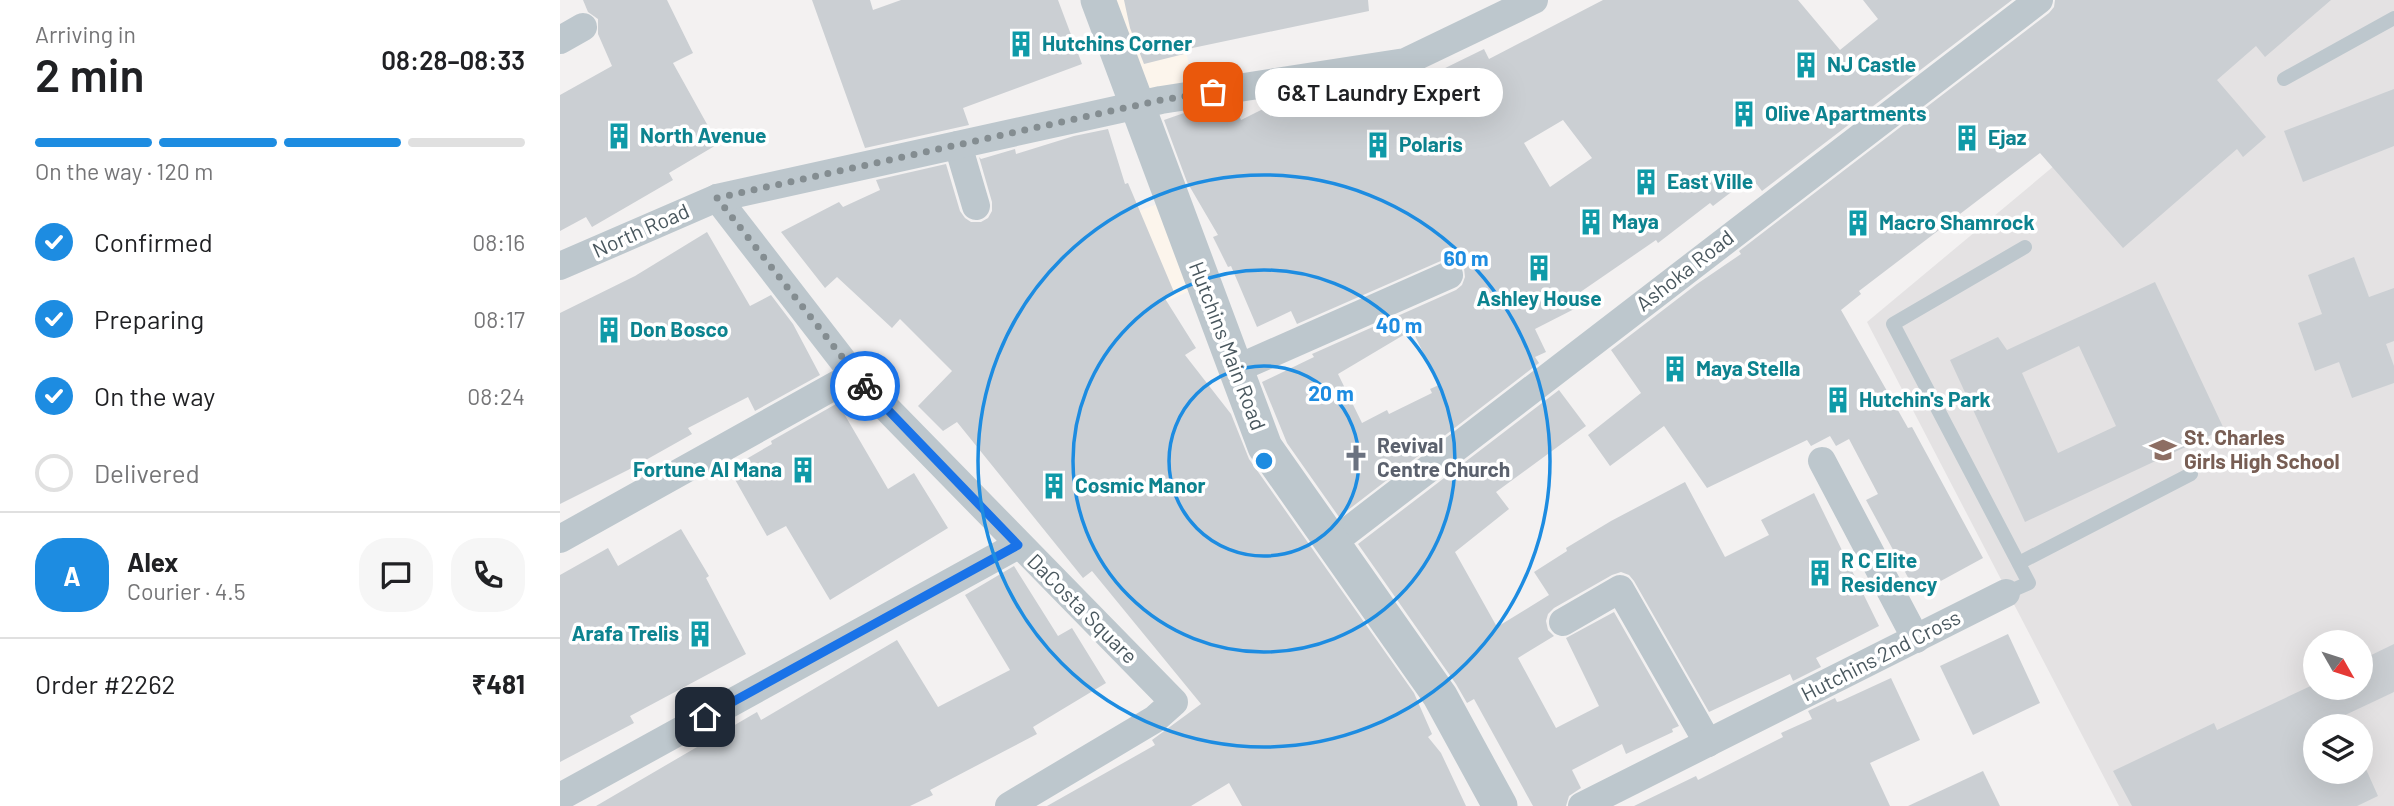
<!DOCTYPE html>
<html lang="en">
<head>
<meta charset="utf-8">
<style>
  :root { --surface:#fff; --page:#f6f6f6; --text:#202124; --muted:#757577; --line:#e0e0e0; --accent:#1d8ce1 }
  body { margin:0; font-family:Barlow,sans-serif; background:var(--page); color:var(--text); height:100vh; display:flex; flex-direction:column; font-size:26px; white-space:nowrap }
  * { box-sizing:border-box; margin:0 }
  p { font-size:23px; color:var(--muted) }
  .icon { flex:none; width:38px; height:38px; fill:none; stroke:currentColor; stroke-width:2; stroke-linecap:round; stroke-linejoin:round }
  .map { position:relative; flex:1; overflow:hidden }
  .details { display:flex; flex-direction:column; background:var(--surface); width:560px }
  .details>* { flex:none }
  .needle { width:46px; rotate:129deg }
  .fabs { position:absolute; left:1743px; top:630px; display:grid; gap:14px }
  .fabs a { display:grid; place-items:center; width:70px; height:70px; border-radius:50%; background:var(--surface); box-shadow:0 7px 28px #0002; font-size:35px }
  .pin { position:absolute; display:grid; place-items:center; width:60px; height:60px; color:#fff; margin:-30px; border-radius:14px; box-shadow:0 4px 10px #0006 }
  .courier { position:absolute; display:grid; place-items:center; width:70px; height:70px; margin:-35px; border:5px solid #1a73e8; border-radius:50%; background:#fff; color:#222; box-shadow:0 2px 9px #0007 }
  .bubble { position:absolute; height:49px; border-radius:24px; background:var(--surface); box-shadow:0 7px 28px #0002; font-size:23px; font-weight:600; line-height:49px; text-align:center }
  .headline em { font-style:normal; font-weight:600 }
  .headline div { display:flex; flex-direction:column-reverse }
  .headline { display:flex; align-items:center; justify-content:space-between; height:119px; padding:0 35px }
  h1 { font-size:46px; font-weight:600; line-height:52px }
  .bar { display:grid; grid-template-columns:repeat(4,1fr); gap:10px 7px; align-content:center; height:84px; padding:0 35px }
  .bar i { height:9px; border-radius:5px; background:var(--line) }
  .bar .on { background:var(--accent) }
  .bar p { grid-column:span 4 }
  .line { display:flex; align-items:center; gap:18px; padding:0 35px; border-top:2px solid var(--line) }
  .line div { flex:1 }
  .round { display:grid; place-items:center; flex:none; width:74px; height:74px; border-radius:28px; background:var(--page) }
  ol { padding:0 35px; list-style:none }
  li { display:flex; align-items:center; gap:21px; height:77px }
  li p { margin-inline-start:auto }
  li .icon { padding:7px; border-radius:50%; background:var(--accent); color:#fff; stroke-width:4 }
  li:last-child { color:var(--muted) }
  li i { width:38px; height:38px; border:4px solid var(--line); border-radius:50% }
  main { display:flex; flex:1; min-height:0 }
  .map>svg:first-child { display:block }
</style>
</head>
<body>
<main>
<section class="details">
<div class="headline"><div><h1>2 min</h1><p>Arriving in</p></div><em>08:28–08:33</em></div>
<div class="bar"><i class="on"></i><i class="on"></i><i class="on"></i><i></i><p>On the way · 120 m</p></div>
<ol>
<li><svg class="icon" aria-label="check" viewBox="0 0 24 24"><path d="M5 12l5 5 9-10"/></svg>Confirmed<p>08:16</p></li>
<li><svg class="icon" aria-label="check" viewBox="0 0 24 24"><path d="M5 12l5 5 9-10"/></svg>Preparing<p>08:17</p></li>
<li><svg class="icon" aria-label="check" viewBox="0 0 24 24"><path d="M5 12l5 5 9-10"/></svg>On the way<p>08:24</p></li>
<li><i></i>Delivered</li>
</ol>
<div class="line" style="height:126px"><b class="round" style="background:var(--accent);color:#fff">A</b><div><b>Alex</b><p>Courier · 4.5</p></div><a class="round"><svg class="icon" aria-label="chat" viewBox="0 0 24 24"><path d="M4 5h16v11H9l-5 4z"/></svg></a><a class="round"><svg class="icon" aria-label="phone" viewBox="0 0 24 24"><path d="M5 4h4l2 5-3 2q2 4 5 5l2-3 5 2v4C11 20 4 13 5 4z"/></svg></a></div>
<div class="line" style="height:91px"><div>Order #2262</div><b>₹481</b></div>
</section>
<div class="map">
<svg width="1834" height="806" viewBox="0 0 1834 806">
  <rect width="100%" height="100%" fill="#f3f1f1"/>
  <!-- commercial -->
  <g fill="#fcf5ec">
    <polygon points="546,0 612,0 635,86 580,94"/>
    <polygon points="605,201 639,287 550,326 540,226"/>
  </g>
  <!-- education -->
  <path fill="#e4e2e3" fill-rule="evenodd" d="M1693 0H1834V806H1559L1307 322ZM1755 642H1801V688H1755ZM1755 726H1801V772H1755Z"/>
  <!-- building -->
  <g fill="#cbcfd3" fill-rule="evenodd">
    <polygon points="23,0 107,0 133,53 113,63 158,144 109,173 113,180 32,227 26,217 0,231 0,95 52,66 38,34 38,19 28,12"/>
    <polygon points="252,0 310,0 313,10 341,0 498,0 522,64 403,108 409,125 305,148"/>
    <polygon points="564,0 808,0 809,11 623,50 624,54 584,64 570,28"/>
    <path d="M1043 0H1238L1280 50 1318 19 1303 0H1452L1202 191 1191 177 1153 206 1150 203 1098 243 1096 240 1019 293 1024 304 975 329 986 352 975 357 979 363 779 517 727 443 702 382 754 357 752 354 896 290 902 285 905 277 904 268 898 261 891 259 883 260 737 324 731 311 697 327 671 266 668 267 653 237 658 235 627 182 604 120 624 113 674 105 681 120 719 101 724 110 761 92 766 91 770 100 817 83 827 108 879 81 875 73 924 49 929 59ZM1003 120 1032 158 990 187 964 143ZM852 330 879 385 870 389 872 393 829 414 827 410 802 423 778 374Z"/>
    <polygon points="1495,0 1771,0 1705,57 1696,46 1657,80 1706,137 1683,157 1677,149 1563,248 1480,153 1299,291 1301,294 1281,310 1348,428 1352,427 1423,558 1357,594 1306,500 1318,494 1289,439 1276,446 1270,436 1251,446 1247,440 1147,488 1104,426 1050,466 1028,435 1081,393 1051,350 1137,284 1181,254 1179,251 1489,13 1494,7"/>
    <polygon points="1834,89 1834,146 1743,182 1724,131"/>
    <polygon points="548,129 565,184 568,183 614,292 604,297 636,348 625,355 671,414 689,459 854,693 872,734 868,737 881,753 906,806 682,806 669,783 631,806 487,806 595,745 592,740 641,704 532,571 523,578 397,422 383,431 358,406 392,371 340,319 332,328 277,277 265,288 221,232 279,202 283,207 320,190 316,180 386,164 400,211 405,218 411,222 421,222 428,218 432,211 432,202 419,157 421,159 455,149 456,154 514,136"/>
    <polygon points="147,232 190,306 211,295 233,324 260,375 195,411 188,397 128,428 132,434 68,470 0,504 0,313 75,276"/>
    <polygon points="1794,257 1809,297 1834,288 1834,341 1826,344 1834,366 1834,383 1792,398 1779,362 1755,371 1738,323 1762,314 1748,275"/>
    <path d="M1595 282 1664 429 1465 522 1390 360 1438 337 1447 350ZM1519 346 1556 426 1498 453 1462 373Z"/>
    <polygon points="999,390 1026,426 936,492 949,509 895,552 937,627 989,595 974,572 1007,551 1006,548 1051,521 1125,482 1165,557 1209,535 1201,520 1254,493 1319,626 1256,658 1261,667 1233,681 1230,674 1149,712 1074,581 1069,575 1061,572 1052,575 994,608 988,614 986,621 988,630 994,636 958,658 996,728 1039,706 1006,638 1054,612 1119,726 1112,729 1113,732 1066,754 1062,744 1012,770 1021,788 1009,796 1006,806 973,806 914,699 907,703 896,684 798,544"/>
    <polygon points="276,404 279,405 328,489 354,473 388,528 270,600 226,526 207,536 169,469 212,444 211,441"/>
    <polygon points="121,529 149,576 146,578 186,654 70,716 74,723 0,762 0,575 48,548 58,566"/>
    <polygon points="454,566 498,636 512,628 546,683 473,727 477,734 370,790 373,795 350,806 36,806 197,712 201,720 337,640 378,707 450,670 405,595"/>
    <polygon points="1448,634 1480,703 1413,735 1380,666"/>
    <polygon points="1834,644 1834,692 1781,717 1786,726 1755,726 1755,772 1801,772 1801,758 1818,796 1797,806 1572,806 1553,771 1654,723 1657,730 1755,684 1755,688 1801,688 1801,660"/>
    <polygon points="1331,678 1360,740 1310,763 1330,806 1074,806 1136,776 1138,780 1223,737 1221,733 1252,719 1248,711 1275,698 1277,702 1281,701"/>
    <polygon points="1423,771 1440,806 1348,806"/>
  </g>
  <g fill="none" stroke-linecap="round" stroke-linejoin="round">
    <!-- service -->
    <g stroke="#bdc7cd" stroke-width="14">
      <polyline points="1724,79 1834,18"/>
      <polyline points="1459,563 1631,474"/>
      <polyline points="1446,593 1469,583 1333,324 1465,247"/>
    </g>
    <!-- minor -->
    <g stroke="#bdc7cd" stroke-width="28">
      <polyline points="0,40 23,27"/>
      <polyline points="398,145 416,206"/>
      <polyline points="157,198 294,375 614,702 595,719 449,806"/>
      <polyline points="0,266 157,198 601,100 845,62 974,0"/>
      <polyline points="676,369 889,275"/>
      <polyline points="1262,461 1356,639"/>
      <polyline points="0,539 294,375"/>
      <polyline points="772,543 1479,0"/>
      <polyline points="1003,622 1060,589 1148,743"/>
      <polyline points="0,797 458,545"/>
      <polyline points="1022,806 1446,593"/>
    </g>
    <!-- tertiary -->
    <polyline stroke="#bdc7cd" stroke-width="35" points="538,0 705,447 880,696 940,806"/>
  </g>
  <g fill="none" stroke-linecap="round" stroke-linejoin="round">
    <!-- done -->
    <polyline stroke="#848d91" stroke-width="7" stroke-dasharray="0 12.6" points="305,386 157,198 601,100 653,92"/>
    <!-- route -->
    <polyline stroke="#1a73e8" stroke-width="9" points="145,717 458,545 305,386"/>
  </g>
  <!-- distance rings -->
  <g fill="none" stroke="#1d8ce1" stroke-width="3.5">
    <circle cx="704" cy="461" r="95"/>
    <circle cx="704" cy="461" r="191"/>
    <circle cx="704" cy="461" r="286"/>
  </g>
  <!-- icons -->
  <defs>
    <g id="building-bare" transform="scale(2.1)"><path d="M-4-6H4V6H1V3H-1V6H-4ZM-2.5-4.3h1.7v1.8h-1.7ZM.8-4.3h1.7v1.8H.8ZM-2.5-1h1.7V.8h-1.7ZM.8-1h1.7V.8H.8Z" fill="#0f9aa8" stroke="#fff" stroke-width="2.5" paint-order="stroke"/></g>
    <g id="school-bare" transform="scale(2.1)"><path d="M0-5L7-2L0 1L-7-2ZM-4 1L0 2.5L4 1V4Q0 6-4 4Z" fill="#8d6e63" stroke="#fff" stroke-width="2.5" paint-order="stroke"/></g>
    <g id="church-bare" transform="scale(2.1)"><path d="M-1.2-6h2.4v3.5h3.3v2.4h-3.3V6h-2.4V-.1h-3.3v-2.4h3.3Z" fill="#6b7280" stroke="#fff" stroke-width="2.5" paint-order="stroke"/></g>
  </defs>
  <g fill-rule="evenodd">
    <use href="#building-bare" x="461" y="44"/>
    <use href="#building-bare" x="1246" y="65"/>
    <use href="#building-bare" x="1184" y="114"/>
    <use href="#building-bare" x="59" y="136"/>
    <use href="#building-bare" x="1407" y="138"/>
    <use href="#building-bare" x="818" y="145"/>
    <use href="#building-bare" x="1086" y="182"/>
    <use href="#building-bare" x="1031" y="222"/>
    <use href="#building-bare" x="1298" y="223"/>
    <use href="#building-bare" x="979" y="268"/>
    <use href="#building-bare" x="49" y="330"/>
    <use href="#building-bare" x="1115" y="369"/>
    <use href="#building-bare" x="1278" y="400"/>
    <use href="#school-bare" x="1603" y="450"/>
    <use href="#church-bare" x="796" y="458"/>
    <use href="#building-bare" x="243" y="470"/>
    <use href="#building-bare" x="494" y="486"/>
    <use href="#building-bare" x="1260" y="573"/>
    <use href="#building-bare" x="140" y="634"/>
  </g>
  <g text-anchor="middle" stroke-width="7" stroke-linejoin="round" paint-order="stroke">
    <!-- culture labels -->
    <g font-size="21" font-weight="bold" fill="#0d838f" stroke="#fff" text-anchor="start">
      <text x="482" y="51">Hutchins Corner</text>
      <text x="1267" y="72">NJ Castle</text>
      <text x="1205" y="121">Olive Apartments</text>
      <text x="80" y="143">North Avenue</text>
      <text x="1428" y="145">Ejaz</text>
      <text x="839" y="152">Polaris</text>
      <text x="1107" y="189">East Ville</text>
      <text x="1052" y="229">Maya</text>
      <text x="1319" y="230">Macro Shamrock</text>
      <text x="979" y="306" text-anchor="middle">Ashley House</text>
      <text x="70" y="337">Don Bosco</text>
      <text x="1136" y="376">Maya Stella</text>
      <text x="1299" y="407">Hutchin's Park</text>
      <text x="222" y="477" text-anchor="end">Fortune Al Mana</text>
      <text x="515" y="493">Cosmic Manor</text>
      <text x="1281" y="568">R C Elite<tspan x="1281" dy="24">Residency</tspan></text>
      <text x="119" y="641" text-anchor="end">Arafa Trelis</text>
    </g>
    <!-- street labels -->
    <g font-size="21" fill="#49575e" stroke="#fff">
      <text transform="translate(81 231) rotate(-24)" y="7">North Road</text>
      <text transform="translate(1125 271) rotate(-38)" y="7">Ashoka Road</text>
      <text transform="translate(667 346) rotate(69)" y="7">Hutchins Main Road</text>
      <text transform="translate(522 609) rotate(45)" y="7">DaCosta Square</text>
      <text transform="translate(1321 656) rotate(-27)" y="7">Hutchins 2nd Cross</text>
    </g>
    <!-- education labels -->
    <g font-size="21" font-weight="bold" fill="#785e54" stroke="#fff" text-anchor="start">
      <text x="1624" y="445">St. Charles<tspan x="1624" dy="24">Girls High School</tspan></text>
    </g>
    <!-- worship labels -->
    <g font-size="21" font-weight="bold" fill="#5b616d" stroke="#fff" text-anchor="start">
      <text x="817" y="453">Revival<tspan x="817" dy="24">Centre Church</tspan></text>
    </g>
  </g>
  <circle cx="704" cy="461" r="10" fill="#1d8ce1" stroke="#fff" stroke-width="3.5"/>
  <g font-size="21" text-anchor="middle" font-weight="bold" fill="#1d8ce1" stroke="#fff" stroke-width="7" stroke-linejoin="round" paint-order="stroke">
    <text x="906" y="266">60 m</text>
    <text x="839" y="333">40 m</text>
    <text x="771" y="401">20 m</text>
  </g>
</svg>
<div class="fabs">
<a><svg class="needle" viewBox="-14 -14 28 28"><path d="M0-13l5 13h-10z" fill="#e53935"/><path d="M0 13l5-13h-10z" fill="#757577"/></svg></a>
<a><svg class="icon" aria-label="layers" viewBox="0 0 24 24"><path d="M12 4l9 5-9 5-9-5zM3 14l9 5 9-5"/></svg></a>
</div>
<div class="pin" style="left:653px;top:92px;background:#ea580c"><svg class="icon" aria-label="bag" viewBox="0 0 24 24"><path d="M5 8h14l-1 12H6zM9 8a3 3 0 0 1 6 0"/></svg></div>
<div class="pin" style="left:145px;top:717px;background:#1f2937"><svg class="icon" aria-label="home" viewBox="0 0 24 24"><path d="M3 11l9-7 9 7M6 9v11h12V9"/></svg></div>
<div class="courier" style="left:305px;top:386px"><svg class="icon" aria-label="bike" viewBox="0 0 24 24"><circle cx="6" cy="16" r="4"/><circle cx="18" cy="16" r="4"/><path d="M6 16l4-8h5l3 8M10 8l3 8H6M13 5h3"/></svg></div>
<div class="bubble" style="left:695px;top:68px;width:248px">G&amp;T Laundry Expert</div>
</div>
</main>
</body>
</html>
